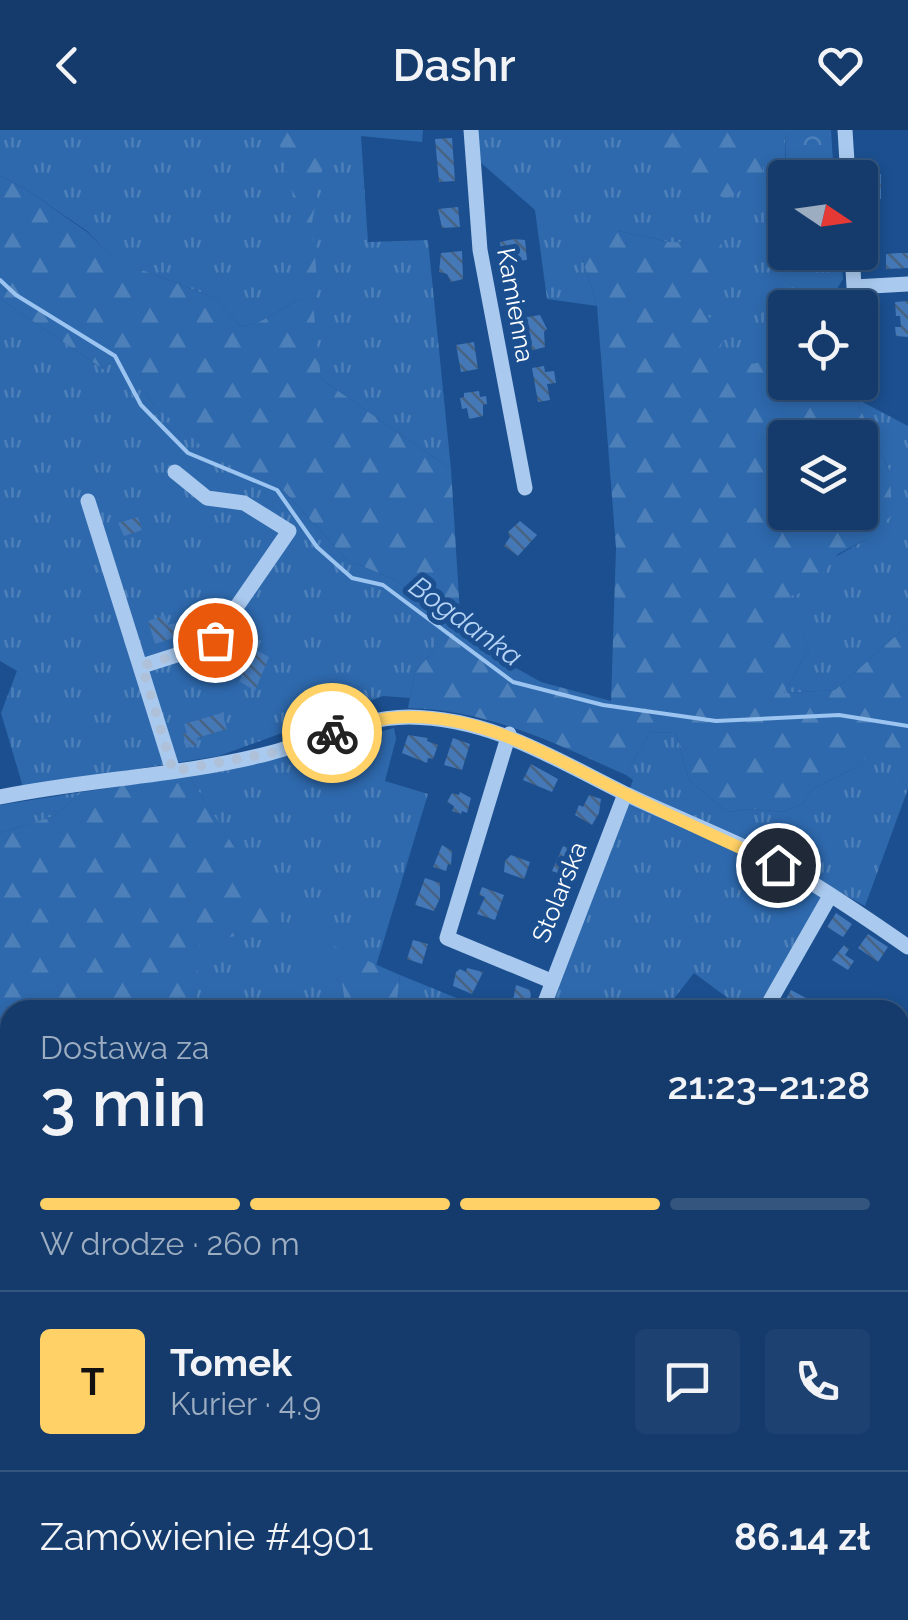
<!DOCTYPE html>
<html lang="pl">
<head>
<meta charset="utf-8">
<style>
  :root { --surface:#143b6b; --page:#1d4271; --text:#f1f3f6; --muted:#9dadc1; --line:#33557e; --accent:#ffd166 }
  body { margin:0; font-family:Raleway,sans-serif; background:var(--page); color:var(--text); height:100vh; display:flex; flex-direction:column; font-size:38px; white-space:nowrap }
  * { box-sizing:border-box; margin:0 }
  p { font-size:32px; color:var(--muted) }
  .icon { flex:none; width:55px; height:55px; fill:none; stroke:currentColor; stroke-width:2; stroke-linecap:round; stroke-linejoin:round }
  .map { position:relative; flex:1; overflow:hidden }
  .panel { position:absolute; left:0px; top:870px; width:910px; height:620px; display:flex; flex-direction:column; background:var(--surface); border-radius:30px 30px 0 0; box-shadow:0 5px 15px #0003,0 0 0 2px var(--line) }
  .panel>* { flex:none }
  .needle { width:65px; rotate:103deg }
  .controls { position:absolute; left:768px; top:30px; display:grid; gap:20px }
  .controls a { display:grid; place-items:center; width:110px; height:110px; border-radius:10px; background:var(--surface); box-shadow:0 5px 15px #0003,0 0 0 2px var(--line); font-size:50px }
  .pin { position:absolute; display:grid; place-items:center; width:85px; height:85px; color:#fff; margin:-42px; border:5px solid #fff; border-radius:50%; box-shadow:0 2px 10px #0007 }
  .courier { position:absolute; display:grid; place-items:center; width:100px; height:100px; margin:-50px; border:8px solid #ffd166; border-radius:50%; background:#fff; color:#222; box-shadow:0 2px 12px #0007 }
  .summary em { font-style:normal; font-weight:600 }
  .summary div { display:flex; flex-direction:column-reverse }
  .summary { display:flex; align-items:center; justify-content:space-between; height:170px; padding:0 40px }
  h1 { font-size:65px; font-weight:600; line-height:75px }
  .bar { display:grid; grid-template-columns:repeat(4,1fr); gap:15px 10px; align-content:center; height:120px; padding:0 40px }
  .bar i { height:12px; border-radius:8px; background:var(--line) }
  .bar .on { background:var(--accent) }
  .bar p { grid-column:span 4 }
  .line { display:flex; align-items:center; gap:25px; padding:0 40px; border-top:2px solid var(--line) }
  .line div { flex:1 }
  .round { display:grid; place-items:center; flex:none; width:105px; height:105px; border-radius:10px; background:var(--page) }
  header { display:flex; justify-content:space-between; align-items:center; height:130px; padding:0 40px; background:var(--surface); font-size:45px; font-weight:600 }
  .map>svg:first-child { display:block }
</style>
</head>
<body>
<header><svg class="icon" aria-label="back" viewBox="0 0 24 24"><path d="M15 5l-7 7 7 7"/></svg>Dashr<svg class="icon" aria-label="heart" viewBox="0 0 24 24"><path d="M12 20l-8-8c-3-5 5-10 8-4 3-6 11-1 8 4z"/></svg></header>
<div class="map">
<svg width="908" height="1490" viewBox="0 0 908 1490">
  <defs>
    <pattern id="grass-tufts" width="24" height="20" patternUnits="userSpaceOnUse" patternTransform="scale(2.5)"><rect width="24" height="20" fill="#2e69ad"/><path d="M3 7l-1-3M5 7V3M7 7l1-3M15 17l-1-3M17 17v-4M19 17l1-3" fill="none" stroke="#4d80b9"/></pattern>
    <pattern id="forest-firs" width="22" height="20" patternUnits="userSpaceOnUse" patternTransform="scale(2.5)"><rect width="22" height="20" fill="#2e69ad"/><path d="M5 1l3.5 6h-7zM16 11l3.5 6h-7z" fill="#4d80b9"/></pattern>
    <pattern id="park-crowns" width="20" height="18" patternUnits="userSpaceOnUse" patternTransform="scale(2.5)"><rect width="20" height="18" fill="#2e69ad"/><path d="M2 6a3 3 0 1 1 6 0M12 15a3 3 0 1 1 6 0" fill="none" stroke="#4d80b9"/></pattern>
    <pattern id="building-back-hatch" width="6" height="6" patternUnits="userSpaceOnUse" patternTransform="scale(2.5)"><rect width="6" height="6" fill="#4478b7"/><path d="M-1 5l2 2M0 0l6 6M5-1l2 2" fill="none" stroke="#486282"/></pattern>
  </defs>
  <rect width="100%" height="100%" fill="#1b4f8f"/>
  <!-- grass -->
  <g fill="url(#grass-tufts)">
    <polygon points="0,0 423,0 422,12 361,6 368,112 428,110 451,339 321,249 300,169 259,192 241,197 215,168 145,141 121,137 87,101 24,58 0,46"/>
    <polygon points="478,0 785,0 785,122 841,123 843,149 826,177 785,178 785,229 714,240 700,178 721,114 670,112 618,101 582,127 597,176 547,169 535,80 480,32"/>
    <polygon points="0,169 103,239 119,222 154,275 249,341 283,360 346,429 397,451 442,489 434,520 415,542 410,568 383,566 219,626 23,657 1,583 17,541 0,531"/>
    <polygon points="855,268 908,296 908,495 835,560 784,563 809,519 789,466 808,460 835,427 867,409 890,342"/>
    <polygon points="394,598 396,609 385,651 428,664 376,836 286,796 342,854 346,880 196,880 198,815 282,794 189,646 250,635"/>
    <polygon points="650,602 676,603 689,650 727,682 755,679 783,682 803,674 812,659 854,638 883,612 908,659 865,776 829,756 756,880 744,880 694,843 665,880 548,880 633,650 626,645"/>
    <polygon points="82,662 54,686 0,703 0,675"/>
    <polygon points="400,845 486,880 396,880"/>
    <polygon points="908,1163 908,1490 233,1490 226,1480 900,1480 900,1166"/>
  </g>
  <!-- forest -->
  <g fill="url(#forest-firs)" fill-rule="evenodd">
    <path d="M276 0H337L327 15 312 92 318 160 313 174 321 249 451 339 460 484 486 521 541 552 611 571 616 418 597 176 582 127 597 105 618 101 670 112 721 113 730 144 700 178 725 203 714 239 785 229V252L819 253 835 270 855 268 890 342 892 385 867 409 838 424 808 461 790 466 809 519 784 563 835 560 908 495V659L883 613 854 638 812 659 803 674 783 682 755 679 727 682 689 650 676 603 650 602 626 645C554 613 489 580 408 578L415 542 434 520 441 488 397 451 346 429 283 360 205 319 154 275 119 223 103 239 0 169V46L24 58 87 102 121 136 145 141 215 168 241 197 259 192 300 169 302 127 292 61ZM785 308H860V382H785Z"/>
    <path d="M660 0H767L770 8 761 48 727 69C696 56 672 44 651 16Z"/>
    <polygon points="189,646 283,794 400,845 396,880 346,880 342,854 283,794 199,815 196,880 10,880 10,1451 0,1455 0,703 54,686 82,662"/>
  </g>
  <!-- park -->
  <polygon fill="url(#park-crowns)" points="785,0 831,0 834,47 786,47"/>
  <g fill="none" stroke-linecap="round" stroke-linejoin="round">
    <!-- stream -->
    <polyline stroke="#9cc4f0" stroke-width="4" points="0,150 16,165 115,226 141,275 188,323 277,360 317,417 352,448 383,455 513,552 603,575 716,591 839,585 908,596"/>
  </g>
  <!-- building -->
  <g fill="url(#building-back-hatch)">
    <polygon points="452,8 455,51 439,52 435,9"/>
    <polygon points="881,44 881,69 869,70 866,45"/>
    <polygon points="458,77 460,97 442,98 438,79"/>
    <polygon points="514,109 525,110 527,130 502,132 500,112"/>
    <polygon points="462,121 463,149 451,152 447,144 439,142 441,123"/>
    <polygon points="899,123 908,123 908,138 886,139 886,124"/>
    <polygon points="908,171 908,207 896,206 895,197 901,197 900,186 896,186 895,172"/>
    <polygon points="877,173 875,208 860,207 861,174"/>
    <polygon points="540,185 547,199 544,202 545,217 530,221 522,188"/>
    <polygon points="474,212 478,239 461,242 456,215"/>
    <polygon points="544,236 545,242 554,241 556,253 547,254 550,270 538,272 532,238"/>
    <polygon points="479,261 480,267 486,266 487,274 483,275 483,286 469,289 467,278 462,279 460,268 464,267 464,263"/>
    <polygon points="138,387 142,400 124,406 118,393"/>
    <polygon points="520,391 537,405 518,426 504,416 510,407 508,402"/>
    <polygon points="165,485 168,495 175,493 179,506 155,514 148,491"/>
    <polygon points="248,515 269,527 255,561 239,551 242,546 233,540"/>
    <polygon points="222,583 227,599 197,608 199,614 187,618 183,604 187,603 184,594"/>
    <polygon points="408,605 428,608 427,611 438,615 433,629 428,628 427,633 402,623"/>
    <polygon points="453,608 470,614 462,640 444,635"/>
    <polygon points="531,634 558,649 552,662 523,650"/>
    <polygon points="460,662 471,668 467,683 462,681 461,684 452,681 454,676 447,672 452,663 459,665"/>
    <polygon points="589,665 601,669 599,683 592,695 575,685 579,675 583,677"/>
    <polygon points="442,715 452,721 451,735 448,734 446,741 433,737"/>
    <polygon points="563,716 577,721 574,734 577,735 569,747 552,741"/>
    <polygon points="511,725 530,732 524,749 504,742 505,731"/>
    <polygon points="425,748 440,753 440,768 434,781 415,775"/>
    <polygon points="482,757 504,765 495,790 477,784 485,767 479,765"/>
    <polygon points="546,778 559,782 553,806 536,800"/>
    <polygon points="836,783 852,794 843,807 827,797"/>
    <polygon points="868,804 888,817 878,832 858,818"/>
    <polygon points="413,810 428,814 422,834 407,829"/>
    <polygon points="844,815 849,819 845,825 854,831 848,840 832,830"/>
    <polygon points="467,838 483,842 472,864 453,856 456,842 460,839 466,842"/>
    <polygon points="516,855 530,860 531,866 523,880 512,876"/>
    <polygon points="791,860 806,868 799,880 789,880 782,876"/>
  </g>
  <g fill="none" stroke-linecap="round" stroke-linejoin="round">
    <!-- minor -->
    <g stroke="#a9c9ee" stroke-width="15">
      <polyline points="471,0 480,120 525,358"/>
      <polyline points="845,0 848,48"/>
      <polyline points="852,122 854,157 908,154"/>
      <polyline points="88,371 173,641"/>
      <polyline points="142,536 211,514 289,401 244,373 207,368 175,342"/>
      <polyline points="509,604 447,808 551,851"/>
      <path d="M0 667C89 649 181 646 270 623 316 611 361 587 409 587 493 588 556 630 628 665 687 693 751 716 807 750 841 771 875 794 908 817"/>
      <polyline points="542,880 625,664"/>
      <polyline points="765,880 830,766"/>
      <polyline points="900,1059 908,1055"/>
      <polyline points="900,1144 908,1141"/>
      <polyline points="224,1480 230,1490"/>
      <polyline points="133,1490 147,1480"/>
      <polyline points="598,1490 600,1480"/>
    </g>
    <!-- rail casing -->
    <g stroke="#fff" stroke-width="8">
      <g id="rail">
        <polyline points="900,1081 908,1078"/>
        <polyline points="0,1487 16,1480"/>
      </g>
    </g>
    <!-- rail -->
    <use href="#rail" stroke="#1b4f8f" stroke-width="4" stroke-dasharray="11" stroke-linecap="butt"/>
  </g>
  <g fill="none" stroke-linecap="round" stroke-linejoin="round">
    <!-- done -->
    <polyline stroke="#afc1d8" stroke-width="10" stroke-dasharray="0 18" points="215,510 205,516 142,536 173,641 271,623 332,603"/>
    <!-- route -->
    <path stroke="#ffd166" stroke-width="12" d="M332 603C351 597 371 590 391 588 478 579 552 628 626 664 677 689 727 712 778 735"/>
  </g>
  <g text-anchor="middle" stroke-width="10" stroke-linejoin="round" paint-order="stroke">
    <!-- street labels -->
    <g font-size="25" fill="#fff" stroke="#1b4f8f">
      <text transform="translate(516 175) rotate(80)" y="9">Kamienna</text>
      <text transform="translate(559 762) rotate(-68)" y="9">Stolarska</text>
    </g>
    <!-- water labels -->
    <g font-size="28" font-style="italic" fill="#b5d3f5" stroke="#1b4f8f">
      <text transform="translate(466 491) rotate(36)" y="10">Bogdanka</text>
    </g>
  </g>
</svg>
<div class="controls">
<a><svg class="needle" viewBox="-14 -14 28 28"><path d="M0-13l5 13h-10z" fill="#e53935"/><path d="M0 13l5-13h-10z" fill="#9dadc1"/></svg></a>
<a><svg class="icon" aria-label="locate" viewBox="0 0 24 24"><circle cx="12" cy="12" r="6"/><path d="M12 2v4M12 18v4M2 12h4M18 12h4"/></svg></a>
<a><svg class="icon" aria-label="layers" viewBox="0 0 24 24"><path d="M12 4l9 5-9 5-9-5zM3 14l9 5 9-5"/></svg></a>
</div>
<div class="pin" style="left:215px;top:510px;background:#ea580c"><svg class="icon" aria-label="bag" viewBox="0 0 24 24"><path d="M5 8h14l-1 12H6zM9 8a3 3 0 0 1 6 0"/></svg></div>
<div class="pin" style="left:778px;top:735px;background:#1f2937"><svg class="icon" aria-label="home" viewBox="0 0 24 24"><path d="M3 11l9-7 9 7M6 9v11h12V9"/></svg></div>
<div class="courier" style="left:332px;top:603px"><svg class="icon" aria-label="bike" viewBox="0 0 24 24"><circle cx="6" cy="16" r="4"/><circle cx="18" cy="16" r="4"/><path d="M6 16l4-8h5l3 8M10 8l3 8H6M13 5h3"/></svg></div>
<section class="panel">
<div class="summary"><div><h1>3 min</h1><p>Dostawa za</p></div><em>21:23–21:28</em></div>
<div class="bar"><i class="on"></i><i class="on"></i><i class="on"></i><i></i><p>W drodze · 260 m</p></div>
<div class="line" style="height:180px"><b class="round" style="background:var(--accent);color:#111">T</b><div><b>Tomek</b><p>Kurier · 4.9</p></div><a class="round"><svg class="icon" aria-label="chat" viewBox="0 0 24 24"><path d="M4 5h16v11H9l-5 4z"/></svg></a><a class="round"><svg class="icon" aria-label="phone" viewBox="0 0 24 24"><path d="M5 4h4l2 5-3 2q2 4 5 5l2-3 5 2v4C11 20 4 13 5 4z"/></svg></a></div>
<div class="line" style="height:130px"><div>Zamówienie #4901</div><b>86.14 zł</b></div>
</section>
</div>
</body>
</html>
